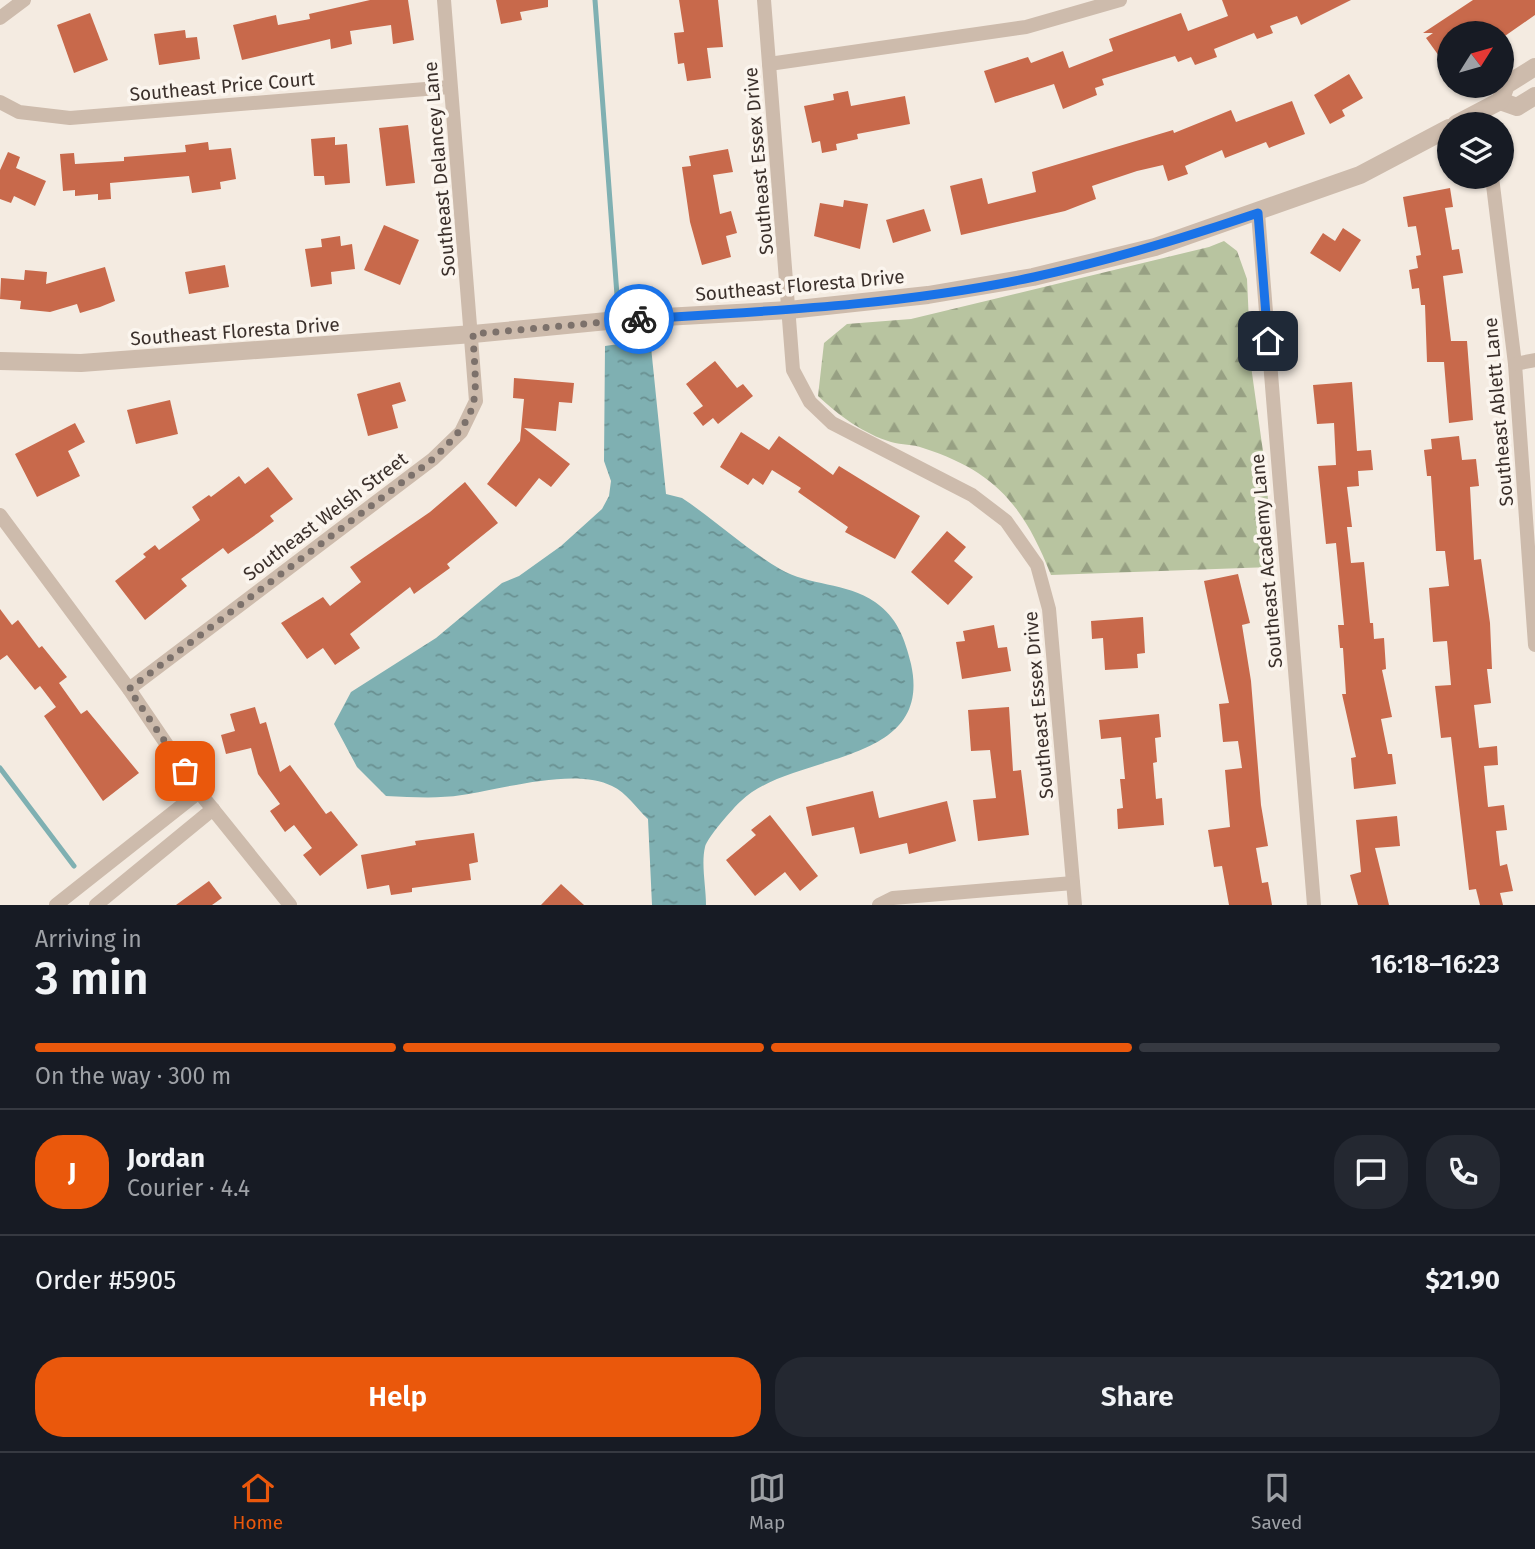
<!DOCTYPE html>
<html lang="en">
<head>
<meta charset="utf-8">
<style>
  :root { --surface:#171b24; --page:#242831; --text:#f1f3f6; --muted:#9ea1a6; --line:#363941; --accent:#ea580c }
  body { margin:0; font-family:"Fira Sans",sans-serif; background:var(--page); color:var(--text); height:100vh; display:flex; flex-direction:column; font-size:26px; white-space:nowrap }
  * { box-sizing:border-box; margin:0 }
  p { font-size:23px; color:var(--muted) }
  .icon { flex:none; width:38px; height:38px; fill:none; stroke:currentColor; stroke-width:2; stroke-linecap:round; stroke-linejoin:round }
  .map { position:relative; height:905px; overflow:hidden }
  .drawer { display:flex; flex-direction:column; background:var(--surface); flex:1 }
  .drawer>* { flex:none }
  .needle { width:46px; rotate:53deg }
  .fabs { position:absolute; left:1437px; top:21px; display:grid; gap:14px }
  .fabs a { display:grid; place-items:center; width:77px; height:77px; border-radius:50%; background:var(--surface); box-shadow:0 2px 5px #0004; font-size:35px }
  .pin { position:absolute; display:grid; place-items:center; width:60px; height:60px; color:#fff; margin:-30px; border-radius:14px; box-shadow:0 4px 10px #0006 }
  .courier { position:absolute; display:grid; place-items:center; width:70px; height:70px; margin:-35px; border:5px solid #1a73e8; border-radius:50%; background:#fff; color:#222; box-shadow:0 2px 9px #0007 }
  .head em { font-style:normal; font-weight:600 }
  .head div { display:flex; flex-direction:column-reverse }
  .head { display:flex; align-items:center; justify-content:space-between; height:119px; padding:0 35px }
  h1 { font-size:46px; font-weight:600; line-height:52px }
  .bar { display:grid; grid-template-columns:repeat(4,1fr); gap:10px 7px; align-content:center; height:84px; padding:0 35px }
  .bar i { height:9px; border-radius:5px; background:var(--line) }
  .bar .selected { background:var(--accent) }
  .bar p { grid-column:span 4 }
  .line { display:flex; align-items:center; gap:18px; padding:0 35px; border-top:2px solid var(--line) }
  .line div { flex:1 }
  .round { display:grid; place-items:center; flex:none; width:74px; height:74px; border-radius:28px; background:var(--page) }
  .button { display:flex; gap:14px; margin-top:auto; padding:14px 35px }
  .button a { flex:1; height:80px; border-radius:28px; background:var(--accent); color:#fff; font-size:28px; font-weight:600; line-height:80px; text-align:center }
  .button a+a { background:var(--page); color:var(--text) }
  .tab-bar { display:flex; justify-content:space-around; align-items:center; height:98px; border-top:2px solid var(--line); background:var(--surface); font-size:19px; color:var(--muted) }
  .tab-bar a { display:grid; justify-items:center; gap:4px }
  .tab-bar .selected { color:var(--accent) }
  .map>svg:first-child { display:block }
</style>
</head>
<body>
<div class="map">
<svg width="1535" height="905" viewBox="0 0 1535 905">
  <defs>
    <pattern id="forest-firs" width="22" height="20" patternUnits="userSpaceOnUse" patternTransform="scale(1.75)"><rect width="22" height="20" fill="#b8c4a0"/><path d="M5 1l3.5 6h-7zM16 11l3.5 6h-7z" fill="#97a083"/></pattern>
    <pattern id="water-ripples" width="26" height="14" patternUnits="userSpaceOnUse" patternTransform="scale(1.75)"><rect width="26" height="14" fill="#7fb0b2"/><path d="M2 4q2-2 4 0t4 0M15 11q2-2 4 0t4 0" fill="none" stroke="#699091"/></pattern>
  </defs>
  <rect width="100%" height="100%" fill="#f4ebe1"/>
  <!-- forest -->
  <path fill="url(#forest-firs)" d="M1224 241 1237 251 1247 279 1251 366 1267 480 1271 567 1051 575C1024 506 995 471 923 448 913 444 902 445 891 442 864 434 838 415 818 396L824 343 847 324 911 319 1209 247Z"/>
  <!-- water -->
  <path fill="url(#water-ripples)" d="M646 340 651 347 666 494 682 498C715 520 746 549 780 569 809 586 846 582 875 602 897 617 905 639 911 664 934 768 793 751 741 801 733 808 707 838 705 847 701 864 706 887 706 905H652L648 819C637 809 626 792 612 786 575 767 503 789 462 795 437 799 412 797 386 796L357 767 334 724 351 692 436 638 502 583 519 576 561 546 602 509 609 496 611 481 604 461 605 346Z"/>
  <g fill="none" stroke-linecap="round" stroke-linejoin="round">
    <!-- stream -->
    <g stroke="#7fb0b2" stroke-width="5">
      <polyline points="595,0 617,295"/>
      <polyline points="0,768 74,866"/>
    </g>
  </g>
  <!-- building -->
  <g fill="#c8694b">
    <polygon points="370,0 408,0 414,40 393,44 391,25 350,31 352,44 331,49 330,39 242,60 233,25 276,15 278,25 310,19 309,14"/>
    <polygon points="496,0 548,0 548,7 520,12 522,20 501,24"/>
    <polygon points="679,0 718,0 723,47 707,48 711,78 687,81 684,63 678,64 674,33 684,32"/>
    <polygon points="1222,0 1351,0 1301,25 1297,16 1270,26 1273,33 1257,39 1254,33 1214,49 1217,57 1195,65 1191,57 1178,62 1175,56 1102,79 1104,85 1095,88 1097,95 1063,109 1054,84 995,103 984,71 1028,57 1031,63 1063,51 1069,68 1113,51 1109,39 1181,13 1188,31 1228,16"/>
    <polygon points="1473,0 1535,0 1535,15 1502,38 1502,33 1449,33 1449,49 1439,56 1426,38 1433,33 1423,33"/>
    <polygon points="90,13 108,60 74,73 57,25"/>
    <polygon points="185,30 186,38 197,37 200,59 159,65 154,34"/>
    <polygon points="1349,74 1363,98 1342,110 1345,116 1330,124 1314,95"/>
    <polygon points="848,91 851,106 905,96 910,124 857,134 858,139 836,144 837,150 822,153 820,141 812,143 804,106 834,100 833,94"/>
    <polygon points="1292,101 1305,134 1269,148 1266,142 1225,158 1222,150 1185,166 1188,174 1168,181 1163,165 1137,171 1092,186 1096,199 1065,211 961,235 950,186 982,178 988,204 1036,192 1032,172 1173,130 1174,133 1231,110 1236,122"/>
    <polygon points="408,125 415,183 386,186 379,128"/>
    <polygon points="335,137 335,145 347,144 350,183 325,185 324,176 314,176 311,139"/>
    <polygon points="208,142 209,150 231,148 236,179 220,182 221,189 192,193 189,176 110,183 111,199 98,200 98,194 75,196 75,190 63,191 60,154 74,153 75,164 124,161 124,157 186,152 185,145"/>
    <polygon points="728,149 733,172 713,175 720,214 731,211 737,233 726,236 731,257 702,265 690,222 682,167 691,166 689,156"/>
    <polygon points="8,152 20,157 16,168 46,181 35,206 14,196 11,203 0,199 0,170"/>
    <polygon points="1450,188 1453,207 1445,208 1452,250 1459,249 1463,273 1443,276 1451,341 1467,341 1473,420 1449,423 1444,362 1427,362 1425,305 1421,305 1419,288 1412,289 1409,270 1418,268 1416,256 1421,255 1416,226 1408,227 1403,197"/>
    <polygon points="844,200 868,204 860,249 814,236 820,203 843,207"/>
    <polygon points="924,209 931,231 893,243 886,220"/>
    <polygon points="384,225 419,240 400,285 364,270"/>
    <polygon points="1343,228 1361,240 1340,272 1310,253 1323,233 1335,241"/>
    <polygon points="340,236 341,246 352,244 355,269 331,272 332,284 311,287 305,249 322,247 321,239"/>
    <polygon points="225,265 229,287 189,294 185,272"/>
    <polygon points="105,267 115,301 100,307 80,313 77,304 50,312 20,309 21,301 0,299 1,278 24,280 25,270 47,272 46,284"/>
    <polygon points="715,361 737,388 743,384 753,396 718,424 713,418 703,426 693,413 703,406 686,384"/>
    <polygon points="514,378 574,383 572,403 559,402 556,431 524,428 570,464 551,487 539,478 516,507 487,484 520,441 524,399 513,398"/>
    <polygon points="400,382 406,401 392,405 398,428 368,436 357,394"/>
    <polygon points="1352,382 1357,451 1371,450 1373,470 1358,471 1359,486 1347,487 1352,527 1347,527 1351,563 1364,562 1370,623 1373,623 1374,639 1384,638 1386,669 1382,670 1392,717 1381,719 1388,754 1392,754 1396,784 1354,789 1351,758 1356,757 1342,694 1346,694 1343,648 1340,648 1338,625 1344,625 1336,543 1326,544 1318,466 1336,465 1334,423 1317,424 1313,385"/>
    <polygon points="170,400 178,434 136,444 127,410"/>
    <polygon points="75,423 85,442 68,451 80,476 37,497 15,454"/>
    <polygon points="741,432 769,450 779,436 833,475 839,466 920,516 895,559 845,532 848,527 798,492 801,488 772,470 763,485 753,478 748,485 720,467"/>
    <polygon points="1459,436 1462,460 1476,459 1479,486 1470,487 1474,560 1481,559 1490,623 1492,669 1487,669 1491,703 1474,705 1479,748 1497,746 1498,765 1484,766 1488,807 1504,805 1507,830 1496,831 1500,866 1507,864 1513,891 1500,893 1503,905 1480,905 1476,889 1469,890 1451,737 1441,738 1435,686 1451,685 1447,641 1433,642 1429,588 1449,586 1445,551 1436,551 1431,476 1427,476 1424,450 1432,449 1431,439"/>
    <polygon points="268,467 293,499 270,516 274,521 258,533 228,554 223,548 181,579 187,586 145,620 115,581 146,557 143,554 155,545 159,550 200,520 192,507 209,495 211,497 239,476 245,484"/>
    <polygon points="465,482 498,523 447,564 450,568 414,594 410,587 350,634 360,648 335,665 323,648 307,659 281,623 323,597 330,606 361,582 350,567 430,512"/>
    <polygon points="947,531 966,547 954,561 973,577 948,605 911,572"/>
    <polygon points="1238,574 1250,623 1242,625 1251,681 1261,805 1268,846 1256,848 1262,883 1268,882 1272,905 1229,905 1222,866 1214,867 1208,830 1230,827 1225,770 1242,768 1238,741 1223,742 1219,704 1229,703 1204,581"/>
    <polygon points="0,609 12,625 18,620 39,648 42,646 67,677 59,683 81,714 87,710 139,773 103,801 44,716 56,707 40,686 35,690 7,655 0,660"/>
    <polygon points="1143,617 1145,653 1137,654 1138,668 1105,670 1103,638 1092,639 1091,621"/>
    <polygon points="994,625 998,648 1007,647 1011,671 962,679 956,642 965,641 963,631"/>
    <polygon points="255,707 260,724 266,722 280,772 290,765 326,814 331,811 358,845 320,876 303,855 312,848 294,825 285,832 270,811 280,804 258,774 251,748 226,754 221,735 235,731 230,714"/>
    <polygon points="1009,707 1013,771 1021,770 1029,835 978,841 973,800 996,798 990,750 971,751 968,710"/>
    <polygon points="1159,714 1161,737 1155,738 1157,762 1153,763 1156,799 1162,798 1164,825 1118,829 1117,809 1123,808 1120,779 1125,779 1121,737 1101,739 1099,720"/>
    <polygon points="873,791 879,818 947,801 956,841 909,854 907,843 860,854 854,827 812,836 806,807"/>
    <polygon points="770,815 818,876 800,891 785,872 755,896 726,860 756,835 751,830"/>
    <polygon points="1397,816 1400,846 1375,848 1389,905 1358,905 1350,875 1361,872 1356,820"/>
    <polygon points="474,833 478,862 469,864 471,880 412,888 412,892 391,895 389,885 367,889 361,855 416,845 415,841"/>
    <polygon points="209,881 222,898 212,905 176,905"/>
    <polygon points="561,884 584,905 541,905"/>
  </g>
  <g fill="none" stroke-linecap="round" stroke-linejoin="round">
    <!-- minor -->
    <g stroke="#cdbbac" stroke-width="14">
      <polyline points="764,0 793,370 810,402 832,423 972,495 1006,521 1037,565 1049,609 1075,905"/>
      <polyline points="0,18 24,0"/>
      <polyline points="769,64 1026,27 1120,0"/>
      <polyline points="0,102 19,112 70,118 450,87"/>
      <polyline points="1483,110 1485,124"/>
      <polyline points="1492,177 1515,364 1535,645"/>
      <polyline points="1258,213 1314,905"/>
      <polyline points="1515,364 1535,360"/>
      <polyline points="0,515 129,689 199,792 290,905"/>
      <polyline points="129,689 433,459 461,432 476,401 444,0"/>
      <polyline points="56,905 199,792"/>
      <polyline points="96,905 213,809"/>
      <polyline points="879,905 893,898 1073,883"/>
    </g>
    <!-- tertiary -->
    <g stroke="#cdbbac" stroke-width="18">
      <polyline points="1500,101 1517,107 1535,96"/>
      <polyline points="1456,124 1500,101 1506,85 1535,67"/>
      <polyline points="0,361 81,363 473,334 628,319 789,310 928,295 1033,277 1155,247 1360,175 1449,128"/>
    </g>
  </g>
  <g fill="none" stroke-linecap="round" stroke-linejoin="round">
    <!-- done -->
    <path stroke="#7c716b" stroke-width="7" stroke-dasharray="0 12.6" d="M185 771 129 689 433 459C484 410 476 401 473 334L639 319"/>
    <!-- route -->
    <path stroke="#1a73e8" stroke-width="9" d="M639 319C771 311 905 305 1034 277 1111 260 1184 238 1258 213L1268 341"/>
  </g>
  <g text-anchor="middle" stroke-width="7" stroke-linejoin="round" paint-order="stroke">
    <!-- street labels -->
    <g font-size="19" fill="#3b302b" stroke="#fbf5ee">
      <text transform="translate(222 86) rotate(-5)" y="7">Southeast Price Court</text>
      <text transform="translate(758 161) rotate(-95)" y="7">Southeast Essex Drive</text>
      <text transform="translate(439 169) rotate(-95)" y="7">Southeast Delancey Lane</text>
      <text transform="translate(800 285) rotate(-5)" y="7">Southeast Floresta Drive</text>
      <text transform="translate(235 331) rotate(-4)" y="7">Southeast Floresta Drive</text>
      <text transform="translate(1498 412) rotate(-95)" y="7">Southeast Ablett Lane</text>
      <text transform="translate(325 516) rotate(-37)" y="7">Southeast Welsh Street</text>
      <text transform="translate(1266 561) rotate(-95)" y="7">Southeast Academy Lane</text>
      <text transform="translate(1038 705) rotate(-95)" y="7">Southeast Essex Drive</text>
    </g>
  </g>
</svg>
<div class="fabs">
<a><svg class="needle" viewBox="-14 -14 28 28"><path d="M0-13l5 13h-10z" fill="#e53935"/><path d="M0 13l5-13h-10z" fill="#9ea1a6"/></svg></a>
<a><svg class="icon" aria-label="layers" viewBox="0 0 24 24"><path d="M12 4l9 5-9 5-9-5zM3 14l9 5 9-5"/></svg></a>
</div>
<div class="pin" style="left:185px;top:771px;background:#ea580c"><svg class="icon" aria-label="bag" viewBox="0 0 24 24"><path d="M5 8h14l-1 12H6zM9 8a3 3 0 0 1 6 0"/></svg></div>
<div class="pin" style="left:1268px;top:341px;background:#1f2937"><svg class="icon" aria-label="home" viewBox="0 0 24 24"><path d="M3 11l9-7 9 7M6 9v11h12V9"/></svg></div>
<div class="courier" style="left:639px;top:319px"><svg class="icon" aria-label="bike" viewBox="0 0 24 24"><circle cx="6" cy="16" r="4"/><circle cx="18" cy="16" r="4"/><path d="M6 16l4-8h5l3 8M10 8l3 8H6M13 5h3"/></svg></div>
</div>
<section class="drawer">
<div class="head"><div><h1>3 min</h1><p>Arriving in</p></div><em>16:18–16:23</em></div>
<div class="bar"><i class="selected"></i><i class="selected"></i><i class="selected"></i><i></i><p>On the way · 300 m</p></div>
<div class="line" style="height:126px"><b class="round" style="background:var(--accent);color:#fff">J</b><div><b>Jordan</b><p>Courier · 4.4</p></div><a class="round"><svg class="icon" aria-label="chat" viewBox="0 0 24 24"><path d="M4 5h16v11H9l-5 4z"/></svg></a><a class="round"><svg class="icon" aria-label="phone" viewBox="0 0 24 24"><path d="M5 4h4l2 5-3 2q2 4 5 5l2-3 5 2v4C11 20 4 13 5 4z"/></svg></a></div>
<div class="line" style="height:91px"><div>Order #5905</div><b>$21.90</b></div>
<div class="button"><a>Help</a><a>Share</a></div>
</section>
<nav class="tab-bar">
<a class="selected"><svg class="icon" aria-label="home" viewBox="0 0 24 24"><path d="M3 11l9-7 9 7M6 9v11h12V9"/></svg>Home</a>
<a><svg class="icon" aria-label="map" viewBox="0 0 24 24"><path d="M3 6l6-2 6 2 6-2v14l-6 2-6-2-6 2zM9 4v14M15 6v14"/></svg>Map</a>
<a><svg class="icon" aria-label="saved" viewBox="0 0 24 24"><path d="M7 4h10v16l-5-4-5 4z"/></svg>Saved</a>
</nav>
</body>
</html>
